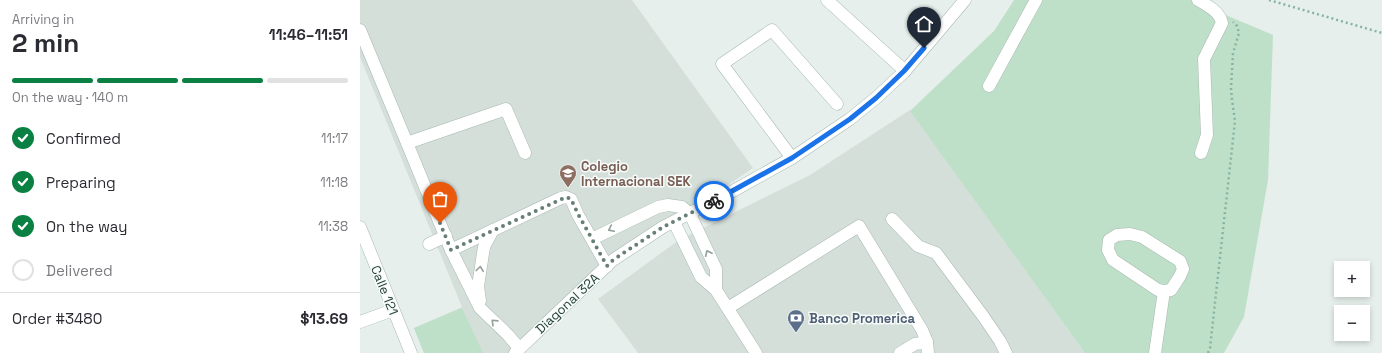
<!DOCTYPE html>
<html lang="en">
<head>
<meta charset="utf-8">
<style>
  :root { --surface:#fff; --page:#f2f2f3; --text:#2b2b33; --muted:#7c7c81; --line:#e1e1e2; --accent:#0b8043 }
  body { margin:0; font-family:"Space Grotesk",sans-serif; background:var(--page); color:var(--text); height:100vh; display:flex; flex-direction:column; font-size:15px; white-space:nowrap }
  * { box-sizing:border-box; margin:0 }
  p { font-size:13px; color:var(--muted) }
  .icon { flex:none; width:22px; height:22px; fill:none; stroke:currentColor; stroke-width:2; stroke-linecap:round; stroke-linejoin:round }
  .map { position:relative; flex:1; overflow:hidden }
  .details { display:flex; flex-direction:column; background:var(--surface); width:360px }
  .details>* { flex:none }
  .fabs { position:absolute; left:974px; top:261px; display:grid; gap:8px }
  .fabs a { display:grid; place-items:center; width:36px; height:36px; border-radius:0px; background:var(--surface); box-shadow:0 2px 6px #0003; font-size:20px }
  .pin { position:absolute; display:grid; place-items:center; width:34px; height:34px; color:#fff; margin:-41px -17px; border-radius:50% 50% 50% 0; rotate:-45deg; box-shadow:0 0 4px #0007 }
  .pin .icon { rotate:45deg }
  .courier { position:absolute; display:grid; place-items:center; width:40px; height:40px; margin:-20px; border:3px solid #1a73e8; border-radius:50%; background:#fff; color:#222; box-shadow:0 1px 5px #0007 }
  .headline em { font-style:normal; font-weight:700 }
  .headline div { display:flex; flex-direction:column-reverse }
  .headline { display:flex; align-items:center; justify-content:space-between; height:68px; padding:0 12px }
  h1 { font-size:26px; font-weight:700; line-height:30px }
  .bar { display:grid; grid-template-columns:repeat(4,1fr); gap:6px 4px; align-content:center; height:48px; padding:0 12px }
  .bar i { height:5px; border-radius:3px; background:var(--line) }
  .bar .selected { background:var(--accent) }
  .bar p { grid-column:span 4 }
  .line { display:flex; align-items:center; gap:10px; padding:0 12px; border-top:1px solid var(--line) }
  .line div { flex:1 }
  ol { padding:0 12px; list-style:none }
  li { display:flex; align-items:center; gap:12px; height:44px }
  li p { margin-inline-start:auto }
  li .icon { padding:4px; border-radius:50%; background:var(--accent); color:#fff; stroke-width:4 }
  li:last-child { color:var(--muted) }
  li i { width:22px; height:22px; border:2px solid var(--line); border-radius:50% }
  main { display:flex; flex:1; min-height:0 }
  .map>svg:first-child { display:block }
</style>
</head>
<body>
<main>
<section class="details">
<div class="headline"><div><h1>2 min</h1><p>Arriving in</p></div><em>11:46–11:51</em></div>
<div class="bar"><i class="selected"></i><i class="selected"></i><i class="selected"></i><i></i><p>On the way · 140 m</p></div>
<ol>
<li><svg class="icon" aria-label="check" viewBox="0 0 24 24"><path d="M5 12l5 5 9-10"/></svg>Confirmed<p>11:17</p></li>
<li><svg class="icon" aria-label="check" viewBox="0 0 24 24"><path d="M5 12l5 5 9-10"/></svg>Preparing<p>11:18</p></li>
<li><svg class="icon" aria-label="check" viewBox="0 0 24 24"><path d="M5 12l5 5 9-10"/></svg>On the way<p>11:38</p></li>
<li><i></i>Delivered</li>
</ol>
<div class="line" style="height:52px"><div>Order #3480</div><b>$13.69</b></div>
</section>
<div class="map">
<svg width="1022" height="353" viewBox="0 0 1022 353">
  <rect width="100%" height="100%" fill="#e6efeb"/>
  <!-- built -->
  <g fill="#d4dfda">
    <polygon points="0,0 272,0 393,168 254,262 148,353 64,353 54,328 102,307 0,57"/>
    <polygon points="550,110 725,353 278,353 238,299 319,240 450,175"/>
  </g>
  <!-- green -->
  <g fill="#bfe0c8">
    <polygon points="654,0 830,0 913,35 908,180 884,317 864,353 725,353 550,111 634,31"/>
    <polygon points="102,308 123,353 64,353 54,328"/>
  </g>
  <g fill="none" stroke-linecap="round" stroke-linejoin="round">
    <!-- minor casing -->
    <g stroke="#a8b8b2" stroke-width="13">
      <g id="minor">
        <polyline points="467,0 545,71"/>
        <path d="M838 0C847 5 860 12 862 23L844 59 847 135 841 153"/>
        <polyline points="0,30 47,143"/>
        <polyline points="629,86 676,0"/>
        <polyline points="432,158 362,64 412,30 477,104"/>
        <polyline points="532,219 558,246 576,253 623,316 640,341 646,353"/>
        <polyline points="314,222 341,277 356,290 396,353"/>
        <polyline points="0,227 51,353"/>
        <polygon points="770,234 782,237 820,261 823,269 820,276 811,290 804,291 798,290 753,260 748,250 749,240 757,235"/>
        <polyline points="232,239 298,207 308,205 322,207 330,214 356,269 356,290"/>
        <polyline points="69,244 86,236"/>
        <polyline points="91,250 201,198 206,197 211,199 218,215 247,266"/>
        <polyline points="120,301 118,286 124,247 133,230"/>
        <polyline points="368,308 499,226 562,330 567,342"/>
        <polyline points="0,322 33,310"/>
        <polyline points="159,348 148,335 120,308 91,250 47,143 146,109 165,153"/>
        <polyline points="155,353 253,260 303,227 373,191 432,158 490,119 516,98 545,71 605,0"/>
        <polyline points="540,353 555,344 567,342 568,353"/>
        <polyline points="795,353 804,291"/>
      </g>
    </g>
    <!-- path -->
    <g stroke="#86b3a5" stroke-width="2.5" stroke-dasharray="2 3" stroke-linecap="butt">
      <polyline points="909,0 1022,33"/>
      <polyline points="848,353 850,348 875,121 872,100 871,88 873,53 879,33 877,26 873,22"/>
    </g>
    <!-- minor -->
    <use href="#minor" stroke="#fff" stroke-width="12"/>
  </g>
  <!-- one-way arrows -->
  <defs><path id="oneway-chevron" d="M-2-3.5L2.5 0L-2 3.5" fill="none" stroke-width="1.6" stroke-linecap="round" stroke-linejoin="round"/></defs>
  <g stroke="#92a09c">
    <use href="#oneway-chevron" transform="translate(251 229) rotate(154)"/>
    <use href="#oneway-chevron" transform="translate(348 253) rotate(-115)"/>
    <use href="#oneway-chevron" transform="translate(120 269) rotate(-83)"/>
    <use href="#oneway-chevron" transform="translate(134 322) rotate(-136)"/>
  </g>
  <g fill="none" stroke-linecap="round" stroke-linejoin="round">
    <!-- done -->
    <polyline stroke="#687f78" stroke-width="4" stroke-dasharray="0 7.2" points="80,223 91,250 206,197 211,199 218,214 247,266 253,260 303,227 354,201"/>
    <!-- route -->
    <polyline stroke="#1a73e8" stroke-width="5" points="354,201 432,158 490,119 516,98 544,71 564,48"/>
  </g>
  <!-- icons -->
  <defs>
    <g id="school-pin" transform="scale(0.9)"><path d="M0 17L-7.5 6A9.5 9.5 0 1 1 7.5 6Z" fill="#8d6e63" stroke="#f7fbf9"/><path d="M0-5L7-2L0 1L-7-2ZM-4 1L0 2.5L4 1V4Q0 6-4 4Z" fill="#fff"/></g>
    <g id="bank-pin" transform="scale(0.9)"><path d="M0 17L-7.5 6A9.5 9.5 0 1 1 7.5 6Z" fill="#5c6f8a" stroke="#f7fbf9"/><path d="M-6-4H6V4H-6ZM0-2.3a2.3 2.3 0 1 0 0 4.6a2.3 2.3 0 1 0 0-4.6Z" fill="#fff"/></g>
  </defs>
  <g fill-rule="evenodd">
    <use href="#school-pin" x="208" y="173"/>
    <use href="#bank-pin" x="436" y="318"/>
  </g>
  <g text-anchor="middle" stroke-width="3" stroke-linejoin="round" paint-order="stroke">
    <!-- education labels -->
    <g font-size="13" font-weight="bold" fill="#785e54" stroke="#f7fbf9" text-anchor="start">
      <text x="221" y="171">Colegio<tspan x="221" dy="15">Internacional SEK</tspan></text>
    </g>
    <!-- street labels -->
    <g font-size="13" fill="#24423a" stroke="#f7fbf9">
      <text transform="translate(25 290) rotate(68)" y="5">Calle 121</text>
      <text transform="translate(207 303) rotate(-43)" y="5">Diagonal 32A</text>
    </g>
    <!-- service labels -->
    <g font-size="13" font-weight="bold" fill="#4e5e75" stroke="#f7fbf9" text-anchor="start">
      <text x="449" y="323">Banco Promerica</text>
    </g>
  </g>
</svg>
<div class="fabs">
<a>+</a>
<a>−</a>
</div>
<div class="pin" style="left:80px;top:223px;background:#ea580c"><svg class="icon" aria-label="bag" viewBox="0 0 24 24"><path d="M5 8h14l-1 12H6zM9 8a3 3 0 0 1 6 0"/></svg></div>
<div class="pin" style="left:564px;top:48px;background:#1f2937"><svg class="icon" aria-label="home" viewBox="0 0 24 24"><path d="M3 11l9-7 9 7M6 9v11h12V9"/></svg></div>
<div class="courier" style="left:354px;top:201px"><svg class="icon" aria-label="bike" viewBox="0 0 24 24"><circle cx="6" cy="16" r="4"/><circle cx="18" cy="16" r="4"/><path d="M6 16l4-8h5l3 8M10 8l3 8H6M13 5h3"/></svg></div>
</div>
</main>
</body>
</html>
